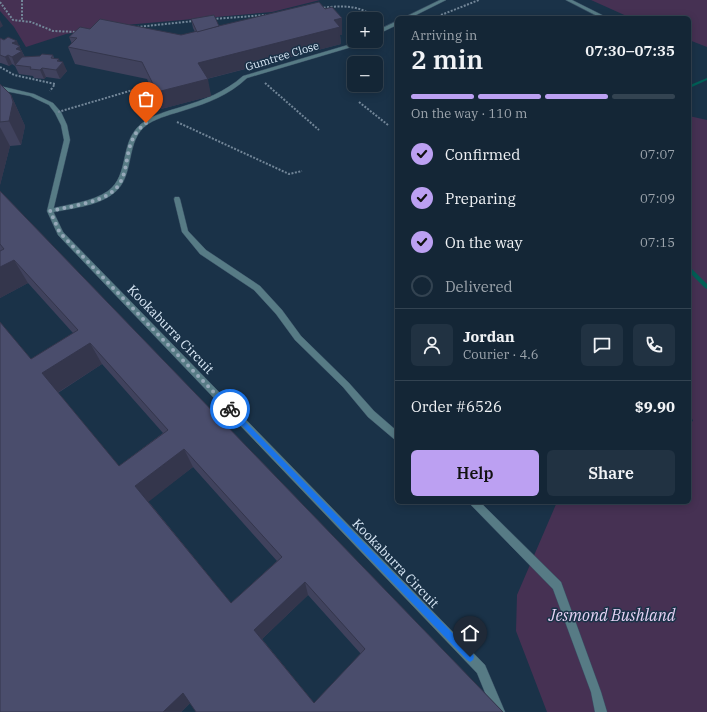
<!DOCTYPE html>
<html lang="en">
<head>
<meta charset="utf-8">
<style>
  :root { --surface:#142636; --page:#213242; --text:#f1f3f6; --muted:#9da5ad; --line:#334351; --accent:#bca0f2 }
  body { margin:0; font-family:"IBM Plex Serif",serif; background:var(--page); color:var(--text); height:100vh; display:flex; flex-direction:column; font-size:15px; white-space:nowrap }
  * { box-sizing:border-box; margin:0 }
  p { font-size:13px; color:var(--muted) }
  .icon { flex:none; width:22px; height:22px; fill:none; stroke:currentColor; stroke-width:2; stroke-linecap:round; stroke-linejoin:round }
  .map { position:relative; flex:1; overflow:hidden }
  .sheet { position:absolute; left:395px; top:16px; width:296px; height:488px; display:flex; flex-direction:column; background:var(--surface); border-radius:6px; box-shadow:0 2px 10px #0003,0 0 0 1px var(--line) }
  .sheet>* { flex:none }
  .tools { position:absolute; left:347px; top:12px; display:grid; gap:8px }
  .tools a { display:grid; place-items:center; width:36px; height:36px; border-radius:6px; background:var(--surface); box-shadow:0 2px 10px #0003,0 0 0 1px var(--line); font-size:20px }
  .pin { position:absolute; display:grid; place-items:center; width:34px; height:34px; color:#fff; margin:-41px -17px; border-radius:50% 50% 50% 0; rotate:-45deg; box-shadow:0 0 4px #0007 }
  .pin .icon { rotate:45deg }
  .courier { position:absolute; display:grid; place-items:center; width:40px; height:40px; margin:-20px; border:3px solid #1a73e8; border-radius:50%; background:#fff; color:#222; box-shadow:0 1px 5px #0007 }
  .overview em { font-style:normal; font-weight:600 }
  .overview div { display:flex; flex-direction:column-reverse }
  .overview { display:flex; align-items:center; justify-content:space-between; height:68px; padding:0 16px }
  h1 { font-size:26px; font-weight:600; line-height:30px }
  .bar { display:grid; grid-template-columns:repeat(4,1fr); gap:6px 4px; align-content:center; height:48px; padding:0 16px }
  .bar i { height:5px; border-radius:3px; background:var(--line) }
  .bar .active { background:var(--accent) }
  .bar p { grid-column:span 4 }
  .line { display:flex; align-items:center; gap:10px; padding:0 16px; border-top:1px solid var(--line) }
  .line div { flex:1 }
  .round { display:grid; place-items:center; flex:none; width:42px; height:42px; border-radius:6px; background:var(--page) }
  ol { padding:0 16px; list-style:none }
  li { display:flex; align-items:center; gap:12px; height:44px }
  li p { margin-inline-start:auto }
  li .icon { padding:4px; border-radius:50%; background:var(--accent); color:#111; stroke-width:4 }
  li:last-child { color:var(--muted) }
  li i { width:22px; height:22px; border:2px solid var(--line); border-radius:50% }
  .action { display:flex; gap:8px; margin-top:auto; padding:8px 16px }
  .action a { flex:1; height:46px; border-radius:6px; background:var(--accent); color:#111; font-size:16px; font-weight:600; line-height:46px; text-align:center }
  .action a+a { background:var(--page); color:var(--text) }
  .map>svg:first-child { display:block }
</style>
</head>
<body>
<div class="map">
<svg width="707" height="712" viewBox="0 0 707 712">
  <rect width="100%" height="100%" fill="#1a3248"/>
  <!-- green -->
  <g fill="#463153">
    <polygon points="0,0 320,0 272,12 114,26 66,34 26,47 14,27 0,11"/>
    <polygon points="591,0 707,0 707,47 689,40 689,18 631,18"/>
    <polygon points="689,116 707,120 707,712 547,712 516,631 517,595 557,502 689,502 689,423 693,421 689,412"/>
  </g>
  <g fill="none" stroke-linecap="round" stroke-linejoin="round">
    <!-- stream -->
    <g fill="#015f56" fill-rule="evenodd">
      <polygon points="707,78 707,80 692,87 690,90 689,90 690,85"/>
      <polygon points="689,267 691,268 707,284 707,289 705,288 689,272"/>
    </g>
    <!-- service casing -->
    <g stroke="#394f64" stroke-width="1">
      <g id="service">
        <polygon points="440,0 446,0 410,18 403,18"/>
        <polygon points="397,21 397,25 376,35 376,31"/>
        <path d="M357 41H364L355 46 247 78C229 95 208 103 185 110 173 114 159 117 148 124 124 140 136 176 114 193 97 207 70 208 50 213L47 211 50 209C69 204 92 202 108 191 130 175 119 142 141 124 152 115 168 111 181 107 204 100 225 92 243 76L351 44Z"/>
        <polygon points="175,197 179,197 180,199 188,231 206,250 260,286 282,310 301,336 349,383 374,411 397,431 397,440 394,439 368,417 343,387 295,340 276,314 254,290 200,254 182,232 174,199"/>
        <polygon points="469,502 480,502 561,582 601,692 607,712 595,712 591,692 553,589 471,505"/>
      </g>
    </g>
    <!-- minor casing -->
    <g stroke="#394f64" stroke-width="1">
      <g id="minor">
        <polygon points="566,0 572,0 608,18 601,18"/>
        <polygon points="0,86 34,94 53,103 61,112 67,125 70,140 53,211 63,232 485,665 505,712 493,712 477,673 58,235 47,211 64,140 61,125 55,113 49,105 30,96 0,90"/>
      </g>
    </g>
    <!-- path -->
    <g stroke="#728698" stroke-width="2" stroke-dasharray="2 1.5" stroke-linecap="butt">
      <polyline points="22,0 22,21"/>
      <polyline points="0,2 13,20 31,22 53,31 77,32"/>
      <path d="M320 8C339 6 357 4 373 16"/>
      <polyline points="441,15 479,0"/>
      <polyline points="213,19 266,15"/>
      <polyline points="137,27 194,21"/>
      <polyline points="0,67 14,75 55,84 50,91"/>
      <polyline points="265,83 319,130"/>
      <polyline points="359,102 388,125"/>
      <polyline points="177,122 289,174 302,171"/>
    </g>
    <!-- service -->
    <use href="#service" fill="#577b85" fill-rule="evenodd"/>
    <!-- minor -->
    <use href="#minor" fill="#577b85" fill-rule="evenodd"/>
    <!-- path-bridge -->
    <polyline stroke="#728698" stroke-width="2" stroke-dasharray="2 1.5" stroke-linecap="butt" points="58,112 150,85"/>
  </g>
  <!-- wall -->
  <g fill="#40425d" fill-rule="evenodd">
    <polygon points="191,19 219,26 342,35 340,35 341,44 207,79 211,96 161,109 147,79 75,64 68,47 72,44 69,37 90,29 181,35 195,32 193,28"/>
    <polygon points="0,38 19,46 25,57 40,56 53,55 54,58 60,61 67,71 60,79 46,77 44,79 34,78 33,76 19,74 15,66 12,64 9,66 1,63 0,63"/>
    <polygon points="0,84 11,95 25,126 21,145 10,146 0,185"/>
    <path d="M0 191 503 712 190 703 181 712H0L31 359 73 333 28 283 0 298ZM102 364 163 433 119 466 58 393ZM193 467 277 561 231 603 148 501ZM308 595 361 654 314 703 262 639Z"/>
  </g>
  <!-- shaded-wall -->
  <g fill="#34364c">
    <polygon points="342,18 342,35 340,35 341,44 202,80 198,63"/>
    <polygon points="0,20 3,26 0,28"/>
    <polygon points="17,41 26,60 15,65 12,57 12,43"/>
    <polygon points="8,55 12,64 9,66 5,57"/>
    <polygon points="59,59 61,64 63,62 67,71 60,79 56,70 57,61"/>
    <polygon points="42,68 46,77 44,79 40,70"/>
    <polygon points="208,79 211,96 161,109 157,92"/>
    <polygon points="11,95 25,126 21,145 9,121"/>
    <polygon points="0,127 10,146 0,185"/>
    <polygon points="14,260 28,283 0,298 0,267"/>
    <polygon points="90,343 102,364 57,393 42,373"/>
    <polygon points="184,449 193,467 147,503 135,486"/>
    <polygon points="305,582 308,595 260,641 254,630"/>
    <polygon points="183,693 193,700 181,712 163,712"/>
  </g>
  <!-- building -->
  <g fill="#4a4d6c" stroke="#34364c" fill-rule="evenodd">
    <polygon points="319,2 325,9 332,7 342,18 334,20 340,27 198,63 208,79 157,92 142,62 68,47 77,38 69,37 80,27 90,29 100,19 181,35"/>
    <polygon points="214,15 219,26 197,32 191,19"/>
    <polygon points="8,37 17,41 12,43 20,46 16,49 22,51 12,57 8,55 5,57 0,55 0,38 4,40"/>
    <polygon points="42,54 53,55 51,58 59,59 57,61 63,62 56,70 42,68 40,70 30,69 31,67 15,65 22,57 40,56"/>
    <polygon points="0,84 11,95 13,102 9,121 0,122"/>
    <path d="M0 191 503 712H196L183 693 163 712H0V322L31 359 78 330 14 260 0 267V251L4 249 0 244ZM90 343 168 430 119 466 42 373ZM184 449 282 557 231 603 135 486ZM305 582 365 649 314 703 254 630Z"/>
  </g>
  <!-- route -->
  <polygon fill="#1a73e8" points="230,406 473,654 474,657 473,660 470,662 467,660 228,411 228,407"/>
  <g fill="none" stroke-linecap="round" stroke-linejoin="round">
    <!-- done -->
    <path stroke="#96a8b9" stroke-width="4" stroke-dasharray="0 7.2" d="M146 123C119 143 134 175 112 192 98 203 68 207 50 211L60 233 230 409"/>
  </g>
  <g text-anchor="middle" stroke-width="3" stroke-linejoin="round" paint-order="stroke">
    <!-- far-street labels -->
    <g font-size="11" fill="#d9e8f6" stroke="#1a3248">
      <text transform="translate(282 56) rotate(-17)" y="4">Gumtree Close</text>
    </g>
    <!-- street labels -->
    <g font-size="13" fill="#d9e8f6" stroke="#1a3248">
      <text transform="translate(171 329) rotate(46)" y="5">Kookaburra Circuit</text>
      <text transform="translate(396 563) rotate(46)" y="5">Kookaburra Circuit</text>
    </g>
    <!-- near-park labels -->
    <g font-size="16" font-style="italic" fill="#e6d2f4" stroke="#1a3248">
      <text x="612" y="621">Jesmond Bushland</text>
    </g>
  </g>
</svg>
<div class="tools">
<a>+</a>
<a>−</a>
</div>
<div class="pin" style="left:146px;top:123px;background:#ea580c"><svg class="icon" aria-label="bag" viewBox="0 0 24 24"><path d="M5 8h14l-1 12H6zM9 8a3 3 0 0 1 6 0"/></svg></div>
<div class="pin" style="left:470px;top:657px;background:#1f2937"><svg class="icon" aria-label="home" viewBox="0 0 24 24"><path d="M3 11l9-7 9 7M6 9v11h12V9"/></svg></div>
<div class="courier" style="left:230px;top:409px"><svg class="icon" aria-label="bike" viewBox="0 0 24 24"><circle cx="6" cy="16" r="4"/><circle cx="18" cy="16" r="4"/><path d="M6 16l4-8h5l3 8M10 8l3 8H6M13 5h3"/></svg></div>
<section class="sheet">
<div class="overview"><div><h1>2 min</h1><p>Arriving in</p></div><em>07:30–07:35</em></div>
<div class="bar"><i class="active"></i><i class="active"></i><i class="active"></i><i></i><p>On the way · 110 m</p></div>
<ol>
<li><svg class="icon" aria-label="check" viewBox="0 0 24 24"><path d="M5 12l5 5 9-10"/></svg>Confirmed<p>07:07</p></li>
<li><svg class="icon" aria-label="check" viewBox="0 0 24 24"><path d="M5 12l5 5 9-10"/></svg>Preparing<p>07:09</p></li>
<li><svg class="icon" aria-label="check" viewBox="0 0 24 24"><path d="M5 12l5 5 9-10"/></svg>On the way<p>07:15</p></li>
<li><i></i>Delivered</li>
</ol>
<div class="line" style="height:72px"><a class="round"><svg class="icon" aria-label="person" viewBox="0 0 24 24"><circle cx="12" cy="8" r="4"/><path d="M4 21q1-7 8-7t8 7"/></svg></a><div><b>Jordan</b><p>Courier · 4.6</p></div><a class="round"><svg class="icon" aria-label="chat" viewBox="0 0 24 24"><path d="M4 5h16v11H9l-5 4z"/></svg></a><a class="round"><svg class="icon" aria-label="phone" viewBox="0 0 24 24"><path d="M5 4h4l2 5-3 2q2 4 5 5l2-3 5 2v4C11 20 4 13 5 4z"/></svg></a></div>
<div class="line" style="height:52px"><div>Order #6526</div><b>$9.90</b></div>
<div class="action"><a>Help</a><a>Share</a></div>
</section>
</div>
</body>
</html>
